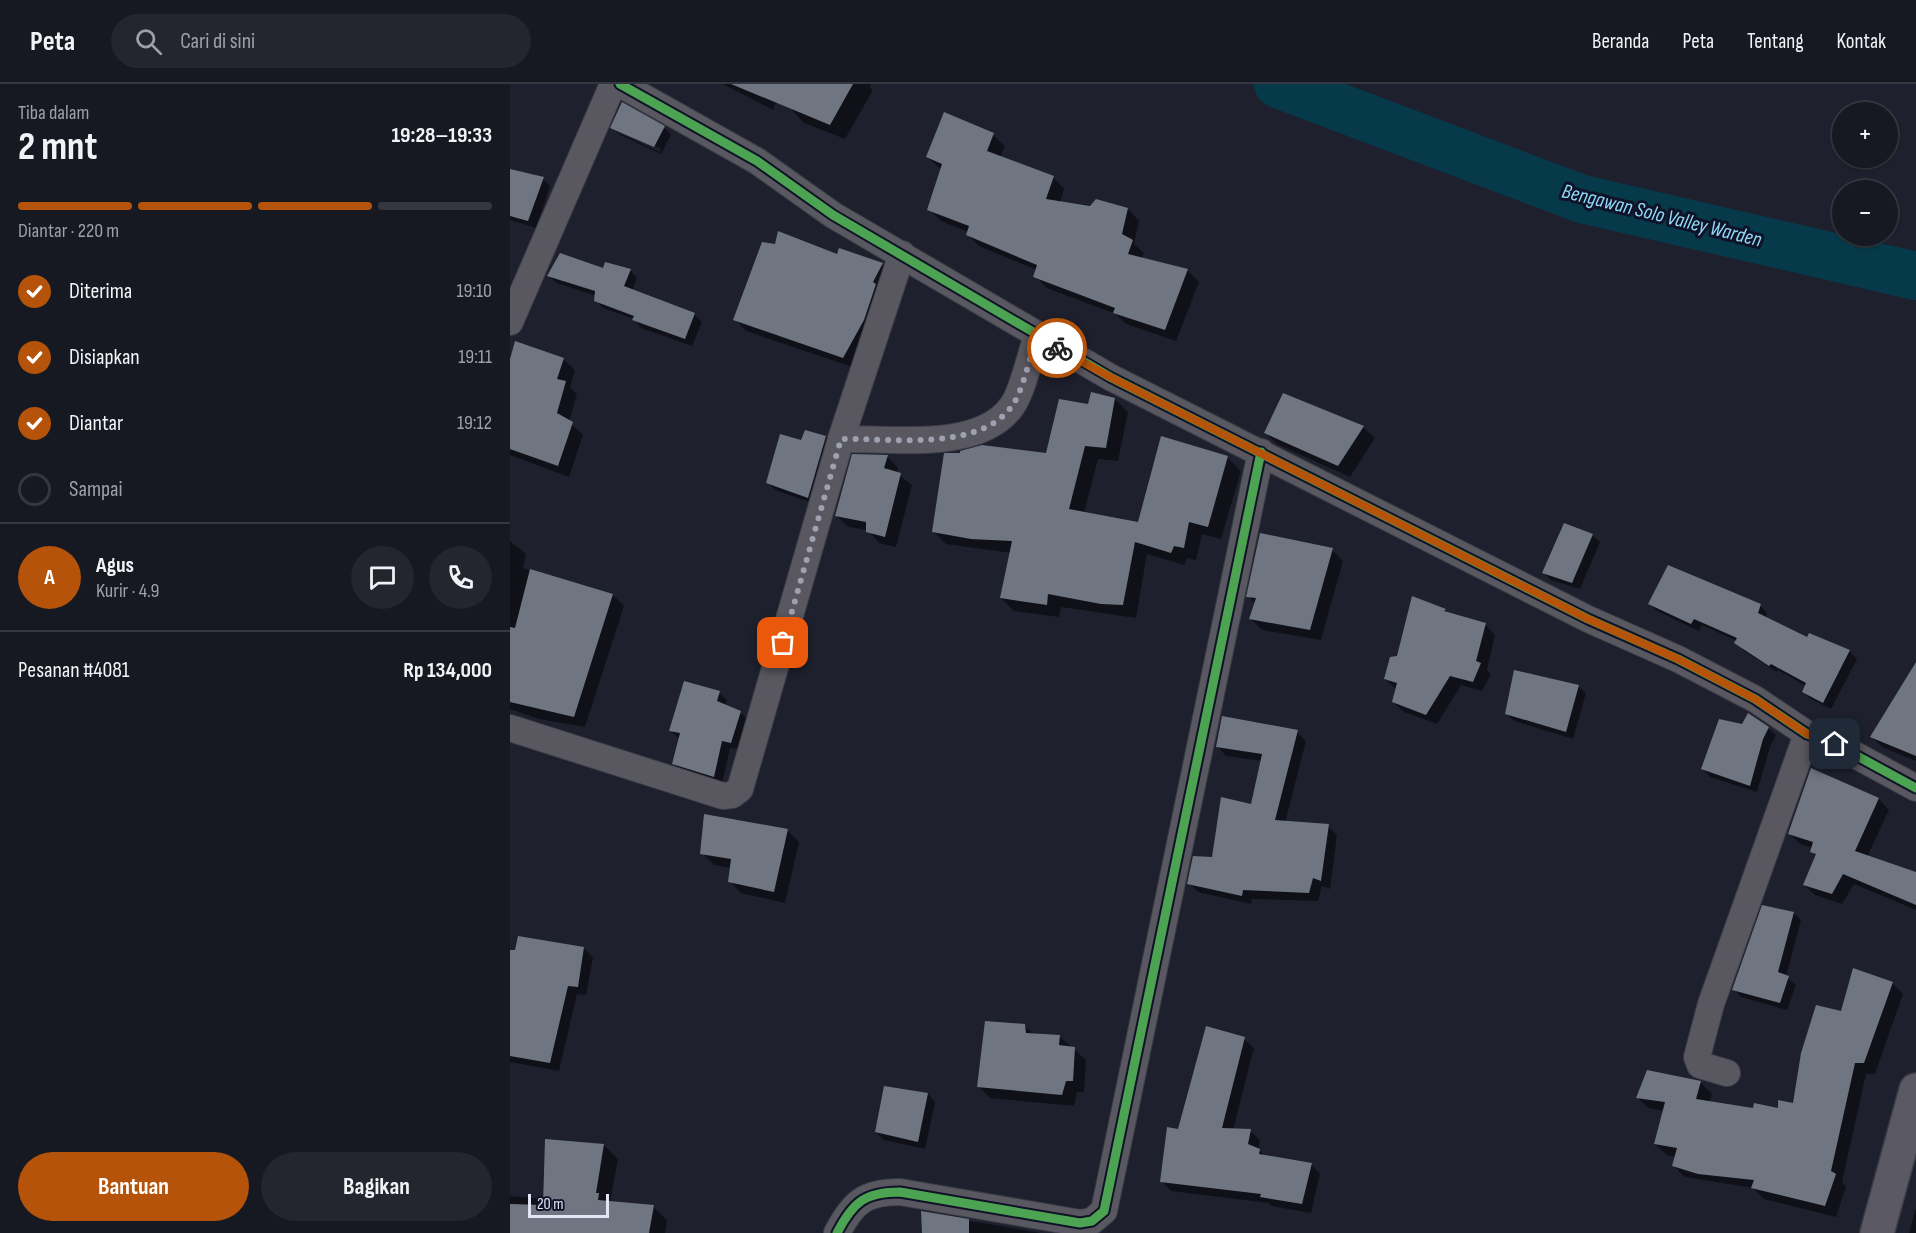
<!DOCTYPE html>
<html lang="id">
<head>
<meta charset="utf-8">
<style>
  :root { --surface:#161822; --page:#23252f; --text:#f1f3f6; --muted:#9ea0a5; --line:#353740; --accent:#b45309 }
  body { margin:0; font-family:"Sofia Sans Condensed",sans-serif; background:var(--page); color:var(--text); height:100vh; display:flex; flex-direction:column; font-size:22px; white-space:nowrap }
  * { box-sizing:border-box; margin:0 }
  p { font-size:20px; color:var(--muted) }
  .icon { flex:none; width:33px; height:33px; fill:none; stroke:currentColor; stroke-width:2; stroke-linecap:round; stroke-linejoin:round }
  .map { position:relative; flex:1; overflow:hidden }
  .details { display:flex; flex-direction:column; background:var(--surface); width:510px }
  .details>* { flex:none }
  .tools { position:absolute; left:1322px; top:18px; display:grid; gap:12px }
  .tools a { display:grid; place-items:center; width:66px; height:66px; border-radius:50%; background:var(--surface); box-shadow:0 2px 4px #0004,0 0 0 2px var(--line); font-size:30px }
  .scale { position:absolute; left:18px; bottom:15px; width:81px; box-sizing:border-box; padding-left:6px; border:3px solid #e3e6f6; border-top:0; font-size:16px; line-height:21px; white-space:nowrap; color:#e3e6f6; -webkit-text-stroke:4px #101228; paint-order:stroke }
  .pin { position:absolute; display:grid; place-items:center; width:51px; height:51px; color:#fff; margin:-26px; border-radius:12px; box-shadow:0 3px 9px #0006 }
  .courier { position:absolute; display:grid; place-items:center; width:60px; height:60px; margin:-30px; border:4px solid #b45309; border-radius:50%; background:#fff; color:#222; box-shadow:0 2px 8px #0007 }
  .summary em { font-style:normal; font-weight:700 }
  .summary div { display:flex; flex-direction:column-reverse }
  .summary { display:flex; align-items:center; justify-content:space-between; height:102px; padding:0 18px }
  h1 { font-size:39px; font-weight:700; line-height:45px }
  .bar { display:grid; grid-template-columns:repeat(4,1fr); gap:9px 6px; align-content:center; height:72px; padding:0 18px }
  .bar i { height:8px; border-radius:4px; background:var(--line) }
  .bar .on { background:var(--accent) }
  .bar p { grid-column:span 4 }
  .line { display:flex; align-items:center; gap:15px; padding:0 18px; border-top:2px solid var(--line) }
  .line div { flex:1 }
  .round { display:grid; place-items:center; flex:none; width:63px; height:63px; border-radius:32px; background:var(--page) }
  ol { padding:0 18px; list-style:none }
  li { display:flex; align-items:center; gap:18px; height:66px }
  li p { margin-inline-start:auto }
  li .icon { padding:6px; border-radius:50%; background:var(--accent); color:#fff; stroke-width:4 }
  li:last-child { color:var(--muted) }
  li i { width:33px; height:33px; border:3px solid var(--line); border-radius:50% }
  .button { display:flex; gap:12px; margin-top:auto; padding:12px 18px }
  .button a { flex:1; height:69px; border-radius:36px; background:var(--accent); color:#fff; font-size:24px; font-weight:700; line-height:69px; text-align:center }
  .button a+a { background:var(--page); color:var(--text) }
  header { display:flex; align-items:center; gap:36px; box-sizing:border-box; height:84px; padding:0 30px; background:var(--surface); border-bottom:2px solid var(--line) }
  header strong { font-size:28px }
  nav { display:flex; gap:33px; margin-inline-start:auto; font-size:21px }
  .search { width:420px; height:54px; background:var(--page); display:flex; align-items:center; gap:15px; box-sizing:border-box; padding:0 21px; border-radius:33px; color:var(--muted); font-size:22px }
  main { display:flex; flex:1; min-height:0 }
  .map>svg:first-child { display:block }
</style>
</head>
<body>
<header>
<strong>Peta</strong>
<div class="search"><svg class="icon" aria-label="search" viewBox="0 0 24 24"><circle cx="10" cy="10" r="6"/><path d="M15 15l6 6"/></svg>Cari di sini</div>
<nav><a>Beranda</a><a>Peta</a><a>Tentang</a><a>Kontak</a></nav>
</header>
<main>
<section class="details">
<div class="summary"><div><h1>2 mnt</h1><p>Tiba dalam</p></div><em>19:28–19:33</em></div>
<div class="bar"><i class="on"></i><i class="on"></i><i class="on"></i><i></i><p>Diantar · 220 m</p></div>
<ol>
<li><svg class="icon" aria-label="check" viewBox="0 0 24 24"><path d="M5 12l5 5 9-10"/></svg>Diterima<p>19:10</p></li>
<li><svg class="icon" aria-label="check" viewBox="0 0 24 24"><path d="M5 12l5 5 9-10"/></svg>Disiapkan<p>19:11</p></li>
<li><svg class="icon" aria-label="check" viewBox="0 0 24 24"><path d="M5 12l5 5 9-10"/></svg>Diantar<p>19:12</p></li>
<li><i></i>Sampai</li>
</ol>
<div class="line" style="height:108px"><b class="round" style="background:var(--accent);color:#fff">A</b><div><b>Agus</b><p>Kurir · 4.9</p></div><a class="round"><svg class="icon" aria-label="chat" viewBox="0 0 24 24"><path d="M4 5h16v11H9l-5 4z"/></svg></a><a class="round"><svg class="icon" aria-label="phone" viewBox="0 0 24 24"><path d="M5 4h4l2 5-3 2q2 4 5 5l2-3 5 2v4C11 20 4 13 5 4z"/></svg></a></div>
<div class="line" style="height:78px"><div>Pesanan #4081</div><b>Rp 134,000</b></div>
<div class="button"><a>Bantuan</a><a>Bagikan</a></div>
</section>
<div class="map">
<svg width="1406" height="1149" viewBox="0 0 1406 1149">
  <rect width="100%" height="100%" fill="#1e202d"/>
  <!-- shadow -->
  <g fill="#0007" fill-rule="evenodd">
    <polygon points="213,0 273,0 263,26"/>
    <polygon points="291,0 361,0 360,3 363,6 335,55 294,39 279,23"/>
    <path d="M102 43H154L161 51 151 70 110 51ZM109 46 151 65 150 68 109 49Z"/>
    <polygon points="483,51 495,62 490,74 543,93 554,105 550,118 618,125 629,137 624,160 634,169 631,175 677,186 689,198 666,257 616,240 606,230 537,204 525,192 527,186 469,162 457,150 458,148 431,137 419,125 431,85 417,73"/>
    <polygon points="0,86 33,95 40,102 26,144 0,136"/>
    <polygon points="266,162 372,181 383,192 345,284 236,247 225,235"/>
    <polygon points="93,185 120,186 127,194 122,207 184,230 192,238 182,262 131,244 124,235 93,224 85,216 86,212 47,199 39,192"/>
    <polygon points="53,275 65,286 60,303 67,310 59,338 73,351 59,393 0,371 0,280"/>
    <polygon points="605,315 618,328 608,377 588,375 574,429 629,439 652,354 718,374 731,387 711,455 692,450 686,476 677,474 674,481 637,470 626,534 551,523 549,533 504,527 491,514 501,469 436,460 423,447 538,371 579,322"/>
    <polygon points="853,343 865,354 840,393 767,360 756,349"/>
    <polygon points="316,353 323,361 306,420 265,406 258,399 291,358"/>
    <polygon points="377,372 388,384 387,389 402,401 386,463 369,459 358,446 338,443 326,431"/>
    <polygon points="1082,451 1090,458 1070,505 1041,496 1033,488"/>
    <polygon points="0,457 16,470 13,484 103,511 114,522 75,643 29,635 0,625"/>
    <polygon points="822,466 833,477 811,556 752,546 741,535 745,520 738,512"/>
    <polygon points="903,514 939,530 975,540 985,551 977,586 981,590 972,607 951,601 927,640 894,628 883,618 886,605 875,595 888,574"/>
    <polygon points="1140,520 1250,521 1257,529 1256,534 1297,555 1339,567 1347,575 1321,625 1301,615 1293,608 1296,602 1268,586 1267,588 1234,567 1227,557 1192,541 1189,547 1147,527"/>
    <polygon points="1068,602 1076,609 1063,655 1004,637 997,630"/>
    <polygon points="1406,607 1406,677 1372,663 1362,653"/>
    <polygon points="209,609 217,616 215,622 230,628 238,636 228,665 220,664 212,700 171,687 164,679 170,655 160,647"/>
    <polygon points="1233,642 1258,644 1266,651 1260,663 1247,708 1200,693 1193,685"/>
    <polygon points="787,648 796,657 775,739 818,742 827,751 820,805 812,802 808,817 742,815 741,820 688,808 679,799 704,775 742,722 752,677 716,672 707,662"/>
    <polygon points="1302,686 1369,715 1379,726 1357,773 1406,790 1406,826 1344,800 1332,820 1305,811 1294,801 1306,772 1303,764 1290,760 1279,749"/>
    <polygon points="277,746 289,758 275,819 231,809 220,797 221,784 204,781 192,769"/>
    <polygon points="1284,829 1291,836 1276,893 1286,901 1277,926 1231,913 1224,905"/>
    <polygon points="74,864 83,874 76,911 67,910 49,987 0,978 0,868"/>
    <polygon points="1382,899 1393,910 1365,990 1356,990 1332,1098 1336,1103 1326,1133 1254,1115 1243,1104 1175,1093 1164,1082 1166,1073 1157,1071 1145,1060 1154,1027 1138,1024 1127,1013 1190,998 1202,1010 1199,1018 1244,1026 1269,1026 1284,1021 1332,929"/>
    <polygon points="514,941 524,951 549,952 576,976 574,1008 567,1008 564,1022 480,1014 469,1003"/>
    <polygon points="734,955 744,964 723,1046 740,1047 750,1056 748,1065 756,1073 801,1080 810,1090 801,1129 762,1122 759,1119 661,1107 652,1097 669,1047"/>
    <polygon points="418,1010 425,1018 415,1065 374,1056 366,1048"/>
    <polygon points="37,1057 94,1061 108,1075 100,1118 143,1122 157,1136 155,1149 0,1149 0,1112 35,1115"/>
    <polygon points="1406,1123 1406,1149 1399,1149"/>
    <polygon points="413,1129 531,1149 413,1149"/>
  </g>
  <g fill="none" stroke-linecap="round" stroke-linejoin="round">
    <!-- river -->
    <polyline stroke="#063a4a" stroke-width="48" points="768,0 1072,115 1406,192"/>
  </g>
  <!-- building -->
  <g fill="#707681">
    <polygon points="221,0 343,0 320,41"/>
    <polygon points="112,18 155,42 144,63 100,44"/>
    <polygon points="434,28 484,49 477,67 544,92 536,115 580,122 586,115 618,124 612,150 623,156 618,170 678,185 655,246 603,229 605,224 523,193 527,181 456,151 459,142 417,126 432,80 416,73"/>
    <polygon points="0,85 34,93 18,137 0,132"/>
    <polygon points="268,147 327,170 329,164 373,179 363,198 366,200 354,236 333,274 223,236 252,158 265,160"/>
    <polygon points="50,169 93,184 95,178 121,185 114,202 185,229 175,255 122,236 124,232 84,217 85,207 37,192"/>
    <polygon points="5,257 54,274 47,295 56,297 47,329 63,338 48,382 0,365 0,275"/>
    <polygon points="581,308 605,314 596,364 575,362 559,425 628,438 651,352 718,372 698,443 679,438 674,464 664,462 661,469 625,458 613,521 591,520 538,510 537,521 490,514 502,457 461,455 422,448 434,369 450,369 450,367 472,361 536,369 549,315 578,320"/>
    <polygon points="773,309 854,342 828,382 754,349"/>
    <polygon points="295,346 316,352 298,414 256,399 270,350 291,356"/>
    <polygon points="342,370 378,371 374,384 391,389 375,453 356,448 356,438 325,432"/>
    <polygon points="1054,439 1083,450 1062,499 1032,489"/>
    <polygon points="750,449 823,464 800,546 739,535 746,514 736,513"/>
    <polygon points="1158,481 1251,520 1248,529 1297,553 1299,549 1340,566 1313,619 1292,608 1296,599 1261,580 1259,582 1224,559 1227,554 1184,535 1181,540 1138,520"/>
    <polygon points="20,485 103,510 64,633 0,618 0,543 5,544"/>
    <polygon points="902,512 936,525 934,527 976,539 966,577 971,579 963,598 940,592 916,631 882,618 887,599 874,595 880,573 887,572"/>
    <polygon points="1406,578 1406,672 1360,653"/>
    <polygon points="1004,586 1069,601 1056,648 995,630"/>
    <polygon points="174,597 210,607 207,617 231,627 221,659 212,657 204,693 162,680 170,649 159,647"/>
    <polygon points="1238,629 1259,643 1253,655 1240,702 1191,685 1209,635 1232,640"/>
    <polygon points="712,632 788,646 765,736 819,740 811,797 803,794 799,809 733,806 732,812 677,800 683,772 702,773 711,713 741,720 752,670 706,663"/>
    <polygon points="1301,684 1369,714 1345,767 1406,788 1406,821 1333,790 1322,810 1293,801 1306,770 1300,768 1303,758 1278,750"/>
    <polygon points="194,730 278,745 264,808 218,798 221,775 190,770"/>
    <polygon points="1252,821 1284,828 1268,888 1279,892 1270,919 1222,906"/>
    <polygon points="8,852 74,863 68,903 58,902 40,979 0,972 0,866 5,866"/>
    <polygon points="1343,884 1383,898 1354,979 1345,979 1321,1087 1326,1090 1315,1122 1241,1104 1244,1096 1188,1090 1162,1082 1167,1064 1144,1060 1155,1018 1126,1014 1137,986 1191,997 1186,1015 1243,1024 1244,1019 1268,1024 1268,1016 1283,1019 1291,969 1306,921 1331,927"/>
    <polygon points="475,937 515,940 516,949 550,951 549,961 565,963 563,997 556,997 552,1011 467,1003"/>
    <polygon points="696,942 735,953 712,1044 741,1045 738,1060 750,1065 749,1070 802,1079 792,1120 750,1113 751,1110 650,1098 657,1043 668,1045"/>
    <polygon points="374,1002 418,1009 408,1058 365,1048"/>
    <polygon points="35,1055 94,1060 86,1109 89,1109 88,1116 144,1121 139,1149 0,1149 0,1120 33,1121"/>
    <polygon points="411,1127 459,1135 459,1149 412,1149"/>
  </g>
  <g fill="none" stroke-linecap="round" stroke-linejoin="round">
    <!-- street casing -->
    <g stroke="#3b3d47" stroke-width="28">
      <g id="street">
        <polyline points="110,0 247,77 323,131 600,293 1078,535 1168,575 1245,615 1297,650 1325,660 1406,704"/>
        <polyline points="0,238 103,0"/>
        <path d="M331 355C381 354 470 368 502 322 513 307 520 271 527 252"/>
        <polyline points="0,644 213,712 222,711 230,705 331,355 392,170"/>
        <polyline points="1217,989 1190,981 1187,973 1201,920 1297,650"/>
        <path d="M327 1149C343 1118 355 1108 390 1108L570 1139 582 1137 594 1127 751 368"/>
      </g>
    </g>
    <!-- secondary casing -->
    <g stroke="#3b3d47" stroke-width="36">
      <polyline id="secondary" points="1367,1149 1406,1006"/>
    </g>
    <!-- street -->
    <use href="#street" stroke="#59575f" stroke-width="26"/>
    <!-- secondary -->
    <use href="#secondary" stroke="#5a5964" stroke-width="33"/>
    <!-- cycleway casing -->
    <g stroke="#101228" stroke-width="13">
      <g id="cycleway">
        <polyline points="110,0 247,77 323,131 600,293 1078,535 1168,575 1245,615 1297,650 1325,660 1406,704"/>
        <path d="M327 1149C343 1118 355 1108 390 1108L570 1139 582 1137 594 1127 751 368"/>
      </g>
    </g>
    <!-- cycleway -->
    <use href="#cycleway" stroke="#4ca352" stroke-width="9"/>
  </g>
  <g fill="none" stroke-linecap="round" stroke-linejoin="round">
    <!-- done -->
    <path stroke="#9ea1b0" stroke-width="6" stroke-dasharray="0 10.8" d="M273 559 331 355C382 354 469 368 502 322 513 307 520 272 527 252L547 264"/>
    <!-- route -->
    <polyline stroke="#b45309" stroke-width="8" points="547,264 600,293 1078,535 1168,575 1245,615 1297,650 1325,660"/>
  </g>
  <g text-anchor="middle" stroke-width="6" stroke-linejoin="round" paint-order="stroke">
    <!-- water labels -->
    <g font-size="21" font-style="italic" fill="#8fdaf7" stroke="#101228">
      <text transform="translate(1152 131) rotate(14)" y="7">Bengawan Solo Valley Warden</text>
    </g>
  </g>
</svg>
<div class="tools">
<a>+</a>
<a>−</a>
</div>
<div class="scale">20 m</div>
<div class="pin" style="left:273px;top:559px;background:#ea580c"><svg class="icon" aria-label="bag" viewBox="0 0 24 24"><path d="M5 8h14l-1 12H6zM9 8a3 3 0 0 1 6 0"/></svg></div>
<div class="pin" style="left:1325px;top:660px;background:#1f2937"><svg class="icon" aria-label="home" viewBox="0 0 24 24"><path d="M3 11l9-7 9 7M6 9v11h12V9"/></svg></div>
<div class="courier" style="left:547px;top:264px"><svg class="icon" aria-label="bike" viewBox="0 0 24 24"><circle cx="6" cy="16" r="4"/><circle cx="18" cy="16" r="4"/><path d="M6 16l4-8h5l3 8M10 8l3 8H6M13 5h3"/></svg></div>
</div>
</main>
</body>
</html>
